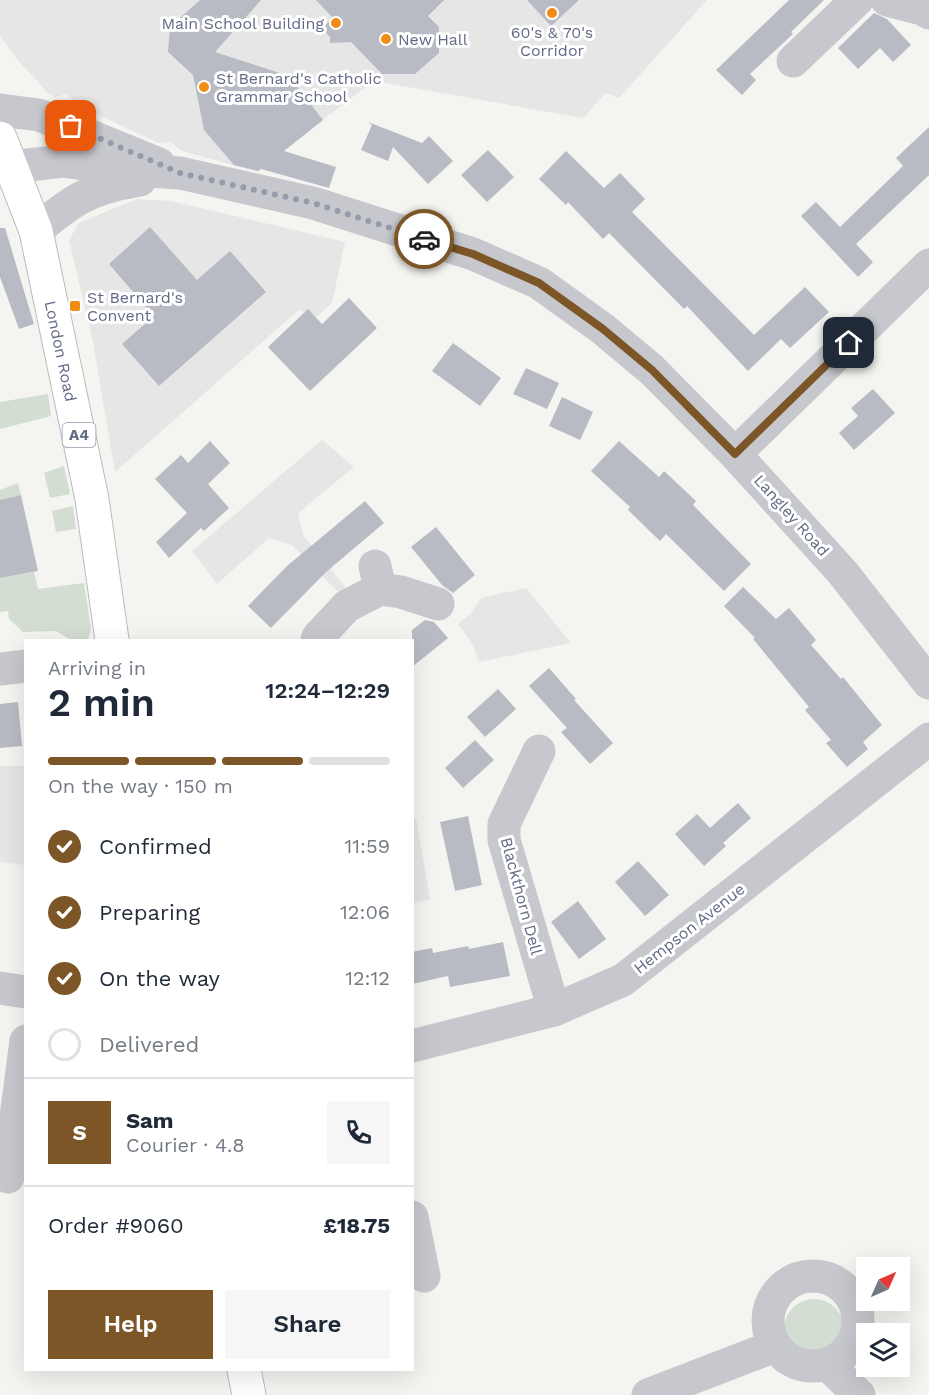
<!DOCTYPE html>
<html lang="en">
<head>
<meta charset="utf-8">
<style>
  :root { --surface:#fff; --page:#f6f6f7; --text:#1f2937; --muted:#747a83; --line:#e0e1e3; --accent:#7d5628 }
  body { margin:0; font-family:"Work Sans",sans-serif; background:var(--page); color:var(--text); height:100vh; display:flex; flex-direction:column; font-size:22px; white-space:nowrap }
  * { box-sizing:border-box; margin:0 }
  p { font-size:20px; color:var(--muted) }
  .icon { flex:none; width:33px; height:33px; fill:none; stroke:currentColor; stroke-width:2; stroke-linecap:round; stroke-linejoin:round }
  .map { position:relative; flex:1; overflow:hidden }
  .side { position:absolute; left:24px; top:639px; width:390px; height:732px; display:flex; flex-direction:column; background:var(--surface); border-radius:0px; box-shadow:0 6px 24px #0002 }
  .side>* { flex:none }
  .needle { width:39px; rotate:45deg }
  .buttons { position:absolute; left:856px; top:1257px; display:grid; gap:12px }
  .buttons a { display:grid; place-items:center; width:54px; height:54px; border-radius:0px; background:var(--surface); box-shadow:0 6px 24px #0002; font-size:30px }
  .pin { position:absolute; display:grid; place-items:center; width:51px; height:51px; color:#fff; margin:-26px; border-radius:12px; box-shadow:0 3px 9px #0006 }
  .courier { position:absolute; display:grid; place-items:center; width:60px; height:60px; margin:-30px; border:4px solid #7d5628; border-radius:50%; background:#fff; color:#222; box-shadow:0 2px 8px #0007 }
  .headline em { font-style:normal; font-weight:600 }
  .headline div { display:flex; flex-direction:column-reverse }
  .headline { display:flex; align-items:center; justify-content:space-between; height:102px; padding:0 24px }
  h1 { font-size:39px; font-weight:600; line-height:45px }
  .bar { display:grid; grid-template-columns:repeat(4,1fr); gap:9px 6px; align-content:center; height:72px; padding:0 24px }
  .bar i { height:8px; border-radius:4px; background:var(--line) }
  .bar .selected { background:var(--accent) }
  .bar p { grid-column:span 4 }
  .line { display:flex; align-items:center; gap:15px; padding:0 24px; border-top:2px solid var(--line) }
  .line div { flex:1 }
  .round { display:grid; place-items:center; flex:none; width:63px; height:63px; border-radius:0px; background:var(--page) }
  ol { padding:0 24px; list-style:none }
  li { display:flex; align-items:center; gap:18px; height:66px }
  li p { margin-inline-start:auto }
  li .icon { padding:6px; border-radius:50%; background:var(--accent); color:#fff; stroke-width:4 }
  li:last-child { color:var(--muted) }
  li i { width:33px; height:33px; border:3px solid var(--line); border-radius:50% }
  .primary-button { display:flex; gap:12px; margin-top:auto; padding:12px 24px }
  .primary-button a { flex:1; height:69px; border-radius:0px; background:var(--accent); color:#fff; font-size:24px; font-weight:600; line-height:69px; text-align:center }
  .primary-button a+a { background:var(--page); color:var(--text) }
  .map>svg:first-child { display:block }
</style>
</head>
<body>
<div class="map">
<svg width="929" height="1395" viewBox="0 0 929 1395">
  <rect width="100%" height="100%" fill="#f4f5f1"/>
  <!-- built -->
  <g fill="#e5e6e5">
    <polygon points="0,0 707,0 619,98 606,93 583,118 374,81 255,171 182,151 170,142 158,143 93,112 66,94 55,97 48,93 15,57 0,35"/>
    <polygon points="137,199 171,201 345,242 332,303 317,317 299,310 115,472 93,342 69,240 79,223"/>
    <polygon points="322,440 354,467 298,513 303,535 346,588 339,593 292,545 269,538 217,584 192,551"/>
    <polygon points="526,588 571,643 479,662 472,643 458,624 471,613 481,598"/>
    <polygon points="0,766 25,766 25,865 0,862"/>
    <polygon points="416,818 430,899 413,903 412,819"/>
  </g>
  <!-- green -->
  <g fill="#d3ddd2">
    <polygon points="48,394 51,416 0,429 0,402"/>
    <polygon points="64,466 70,494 50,498 44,473"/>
    <polygon points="18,483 21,495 0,500 0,490"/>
    <polygon points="73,506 76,529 56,532 52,511"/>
    <polygon points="34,572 38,589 84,583 91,629 88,640 71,640 56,631 23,632 9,619 8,611 0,612 0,578"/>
    <circle cx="814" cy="1329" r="30"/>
  </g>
  <!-- building -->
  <g fill="#b8bbc3">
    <polygon points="200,0 261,0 215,52 289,76 323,120 284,151 336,167 329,188 261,169 258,171 234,165 204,130 193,75 168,52 170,27"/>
    <polygon points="316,0 444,0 428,16 439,27 439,53 415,74 382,74 351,42 330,43 330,37 322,28 333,18"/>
    <polygon points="527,0 579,0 551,26"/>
    <polygon points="789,0 824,0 791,32 793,34 750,74 756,80 742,95 716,70"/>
    <polygon points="874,13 887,19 911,45 893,62 880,48 858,69 838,48"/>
    <polygon points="368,122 422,143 429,136 453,161 428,184 393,147 388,161 361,150 372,125"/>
    <polygon points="929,127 929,175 856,244 873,262 858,277 801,216 816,202 840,227 903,166 896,158"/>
    <polygon points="488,150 514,177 487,202 461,175"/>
    <polygon points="566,151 604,188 620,173 645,199 632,212 754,335 805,287 829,312 790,348 781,339 748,371 687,306 684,309 609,233 603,239 568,202 566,205 539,179"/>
    <polygon points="150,227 197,280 230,251 266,292 159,386 122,344 154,316 109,264"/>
    <polygon points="0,228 5,228 34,324 19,329 0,277"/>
    <polygon points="349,298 377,328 310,391 268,347 308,309 322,324"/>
    <polygon points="453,343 501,378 480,406 432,371"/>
    <polygon points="526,368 559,383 547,409 513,394"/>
    <polygon points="873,389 895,413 854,450 839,433 858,416 851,408"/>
    <polygon points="562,397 593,412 580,440 549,426"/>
    <polygon points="210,441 230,463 208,484 229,508 204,531 201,528 169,558 156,542 187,513 155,479 181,455 188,463"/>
    <polygon points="619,441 659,477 664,471 696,501 693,505 751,564 724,591 666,534 660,541 628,510 630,507 591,471"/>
    <polygon points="21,495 38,571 0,578 0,500"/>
    <polygon points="365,501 384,523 326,572 271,628 248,606 287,566"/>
    <polygon points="436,527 475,575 453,593 442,585 411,547"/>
    <polygon points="743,587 776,619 789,608 816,640 811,645 841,679 843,677 882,725 863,742 868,749 847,767 826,743 831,740 805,710 809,707 753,639 755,638 724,606"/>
    <polygon points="425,620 434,622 448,638 412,667 412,630"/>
    <polygon points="549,668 576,699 574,700 613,743 590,764 561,732 567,728 529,686"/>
    <polygon points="498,689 516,709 485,737 467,717"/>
    <polygon points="18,702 22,746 0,748 0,704"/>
    <polygon points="475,740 494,760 463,788 445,768"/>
    <polygon points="738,803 751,818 723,843 726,846 704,866 675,834 697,814 710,828"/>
    <polygon points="468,816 482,885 455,891 440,822"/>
    <polygon points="638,861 669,895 645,916 615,882"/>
    <polygon points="578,901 606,939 579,959 551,922"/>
    <polygon points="503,942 510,976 450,987 448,976 412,984 412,952 432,948 433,953 468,946 469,949"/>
  </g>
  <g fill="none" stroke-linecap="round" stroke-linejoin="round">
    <!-- major casing -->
    <g stroke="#b9bbc0" stroke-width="35">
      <g id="major">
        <polyline points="0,138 36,231 92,499 112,640"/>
        <polyline points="244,1370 249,1395"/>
      </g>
    </g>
    <!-- minor -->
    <g stroke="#c7c8cd" stroke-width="33">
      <polyline points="887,0 922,9 929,13"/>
      <polyline points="793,61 857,0"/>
      <polyline points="0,110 39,115 159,164"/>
      <polyline points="11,167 63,161 116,169 180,173 313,203 473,254 539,283 603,329 652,370 735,454 843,573 929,683"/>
      <path d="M36 231C73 199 91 188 140 180"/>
      <polyline points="735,454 929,265"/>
      <polyline points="375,566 380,589 401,592 438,604"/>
      <polyline points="317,640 318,637 347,606 380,589"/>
      <polyline points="0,669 26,666"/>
      <polyline points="539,751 504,824 504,840 554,1010"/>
      <polyline points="0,988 26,992"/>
      <polyline points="412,1046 554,1010 623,980 929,739"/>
      <polyline points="8,1177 26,1041"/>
      <polyline points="412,1217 424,1276"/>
      <circle cx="813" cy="1321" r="45"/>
      <polyline points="827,1364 859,1395"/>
      <polyline points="648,1395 775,1346"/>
    </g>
    <!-- major -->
    <use href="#major" stroke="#fff" stroke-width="33"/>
  </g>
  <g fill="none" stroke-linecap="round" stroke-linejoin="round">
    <!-- done -->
    <polyline stroke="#959bab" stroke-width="6" stroke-dasharray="0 10.8" points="71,126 180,173 313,203 424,239"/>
    <!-- route -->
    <polyline stroke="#7d5628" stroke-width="8" points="424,239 473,254 539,283 603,329 652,370 735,454 849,343"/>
  </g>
  <!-- markers -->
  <g fill="#f18d15" stroke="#fff" stroke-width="2">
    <circle cx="552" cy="13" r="6"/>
    <circle cx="336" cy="23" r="6"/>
    <circle cx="386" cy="39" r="6"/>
    <circle cx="204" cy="87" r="6"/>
    <rect x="69" y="300" width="12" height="12" rx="3"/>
  </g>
  <g text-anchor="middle" stroke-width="6" stroke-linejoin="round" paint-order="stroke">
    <!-- shield labels -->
    <rect fill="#fff" stroke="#9197aa" stroke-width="1.5" x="62.5" y="423" width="33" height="24" rx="4.5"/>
    <g font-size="15" font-weight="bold" fill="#626a85">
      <text x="79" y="440">A4</text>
    </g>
    <!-- poi labels -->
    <g font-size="16" fill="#626a85" stroke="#fff" text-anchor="start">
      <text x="324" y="29" text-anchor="end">Main School Building</text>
      <text x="552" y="38" text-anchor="middle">60's &amp; 70's<tspan x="552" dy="18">Corridor</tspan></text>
      <text x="398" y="45">New Hall</text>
      <text x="216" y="84">St Bernard's Catholic<tspan x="216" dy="18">Grammar School</tspan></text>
      <text x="87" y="303">St Bernard's<tspan x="87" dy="18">Convent</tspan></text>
    </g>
    <!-- street labels -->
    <g font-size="16" fill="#626a85" stroke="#fff">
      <text transform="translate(61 351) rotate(78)" y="6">London Road</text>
      <text transform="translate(792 515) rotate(48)" y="6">Langley Road</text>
      <text transform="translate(522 896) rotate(75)" y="6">Blackthorn Dell</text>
      <text transform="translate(689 928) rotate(-38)" y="6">Hempson Avenue</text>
    </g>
  </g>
</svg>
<div class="buttons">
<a><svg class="needle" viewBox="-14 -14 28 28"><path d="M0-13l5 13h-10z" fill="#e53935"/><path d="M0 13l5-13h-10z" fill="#747a83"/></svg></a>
<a><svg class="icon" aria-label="layers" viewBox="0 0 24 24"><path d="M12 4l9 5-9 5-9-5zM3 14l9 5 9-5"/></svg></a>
</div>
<div class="pin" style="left:71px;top:126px;background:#ea580c"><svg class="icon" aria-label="bag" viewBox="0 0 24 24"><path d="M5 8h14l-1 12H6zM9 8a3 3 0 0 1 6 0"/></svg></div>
<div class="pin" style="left:849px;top:343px;background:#1f2937"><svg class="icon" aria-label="home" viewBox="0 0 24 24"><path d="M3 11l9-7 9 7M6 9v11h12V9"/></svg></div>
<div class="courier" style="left:424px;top:239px"><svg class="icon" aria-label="car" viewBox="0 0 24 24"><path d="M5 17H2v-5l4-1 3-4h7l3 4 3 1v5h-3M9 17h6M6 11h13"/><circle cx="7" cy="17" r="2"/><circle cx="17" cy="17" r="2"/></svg></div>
<section class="side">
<div class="headline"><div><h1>2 min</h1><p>Arriving in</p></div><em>12:24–12:29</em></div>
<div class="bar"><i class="selected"></i><i class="selected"></i><i class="selected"></i><i></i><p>On the way · 150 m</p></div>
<ol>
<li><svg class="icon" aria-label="check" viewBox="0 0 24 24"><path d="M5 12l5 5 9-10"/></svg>Confirmed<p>11:59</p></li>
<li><svg class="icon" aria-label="check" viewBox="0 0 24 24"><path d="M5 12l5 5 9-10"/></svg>Preparing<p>12:06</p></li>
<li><svg class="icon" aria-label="check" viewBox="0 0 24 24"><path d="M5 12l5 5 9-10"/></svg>On the way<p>12:12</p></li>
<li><i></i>Delivered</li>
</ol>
<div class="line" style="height:108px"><b class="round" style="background:var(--accent);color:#fff">S</b><div><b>Sam</b><p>Courier · 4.8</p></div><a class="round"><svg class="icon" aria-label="phone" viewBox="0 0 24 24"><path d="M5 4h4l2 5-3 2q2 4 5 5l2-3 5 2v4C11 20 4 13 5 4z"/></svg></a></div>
<div class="line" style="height:78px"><div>Order #9060</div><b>£18.75</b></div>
<div class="primary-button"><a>Help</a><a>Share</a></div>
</section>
</div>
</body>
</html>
